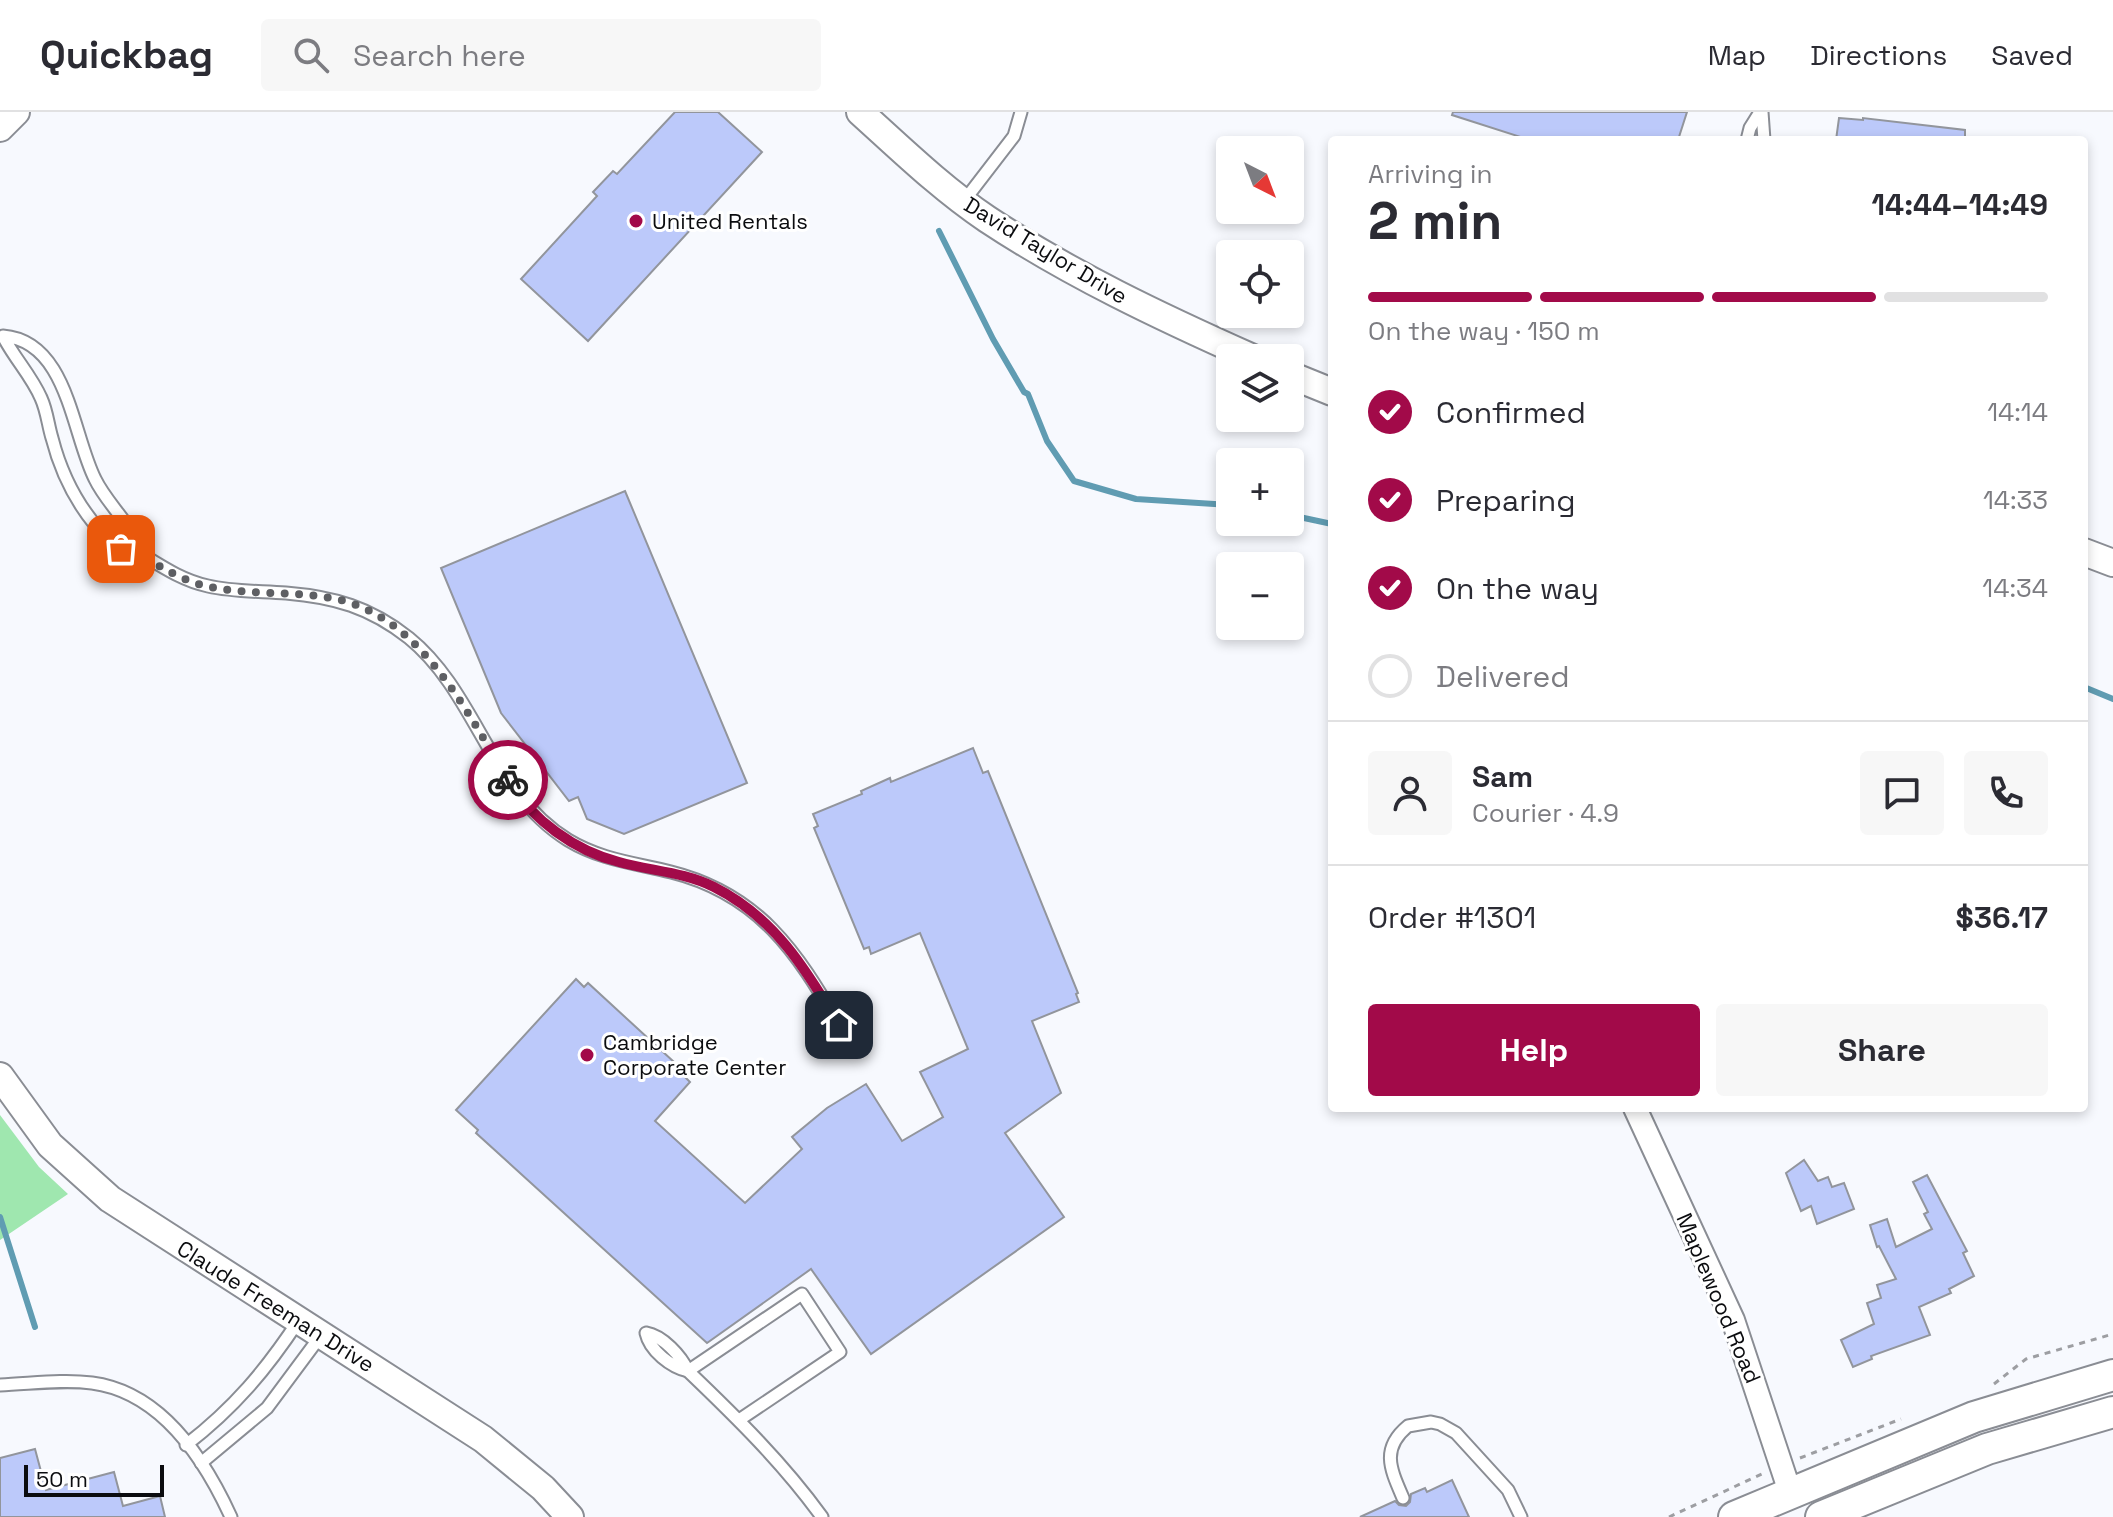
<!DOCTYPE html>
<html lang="en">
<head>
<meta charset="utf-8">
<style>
  :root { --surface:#fff; --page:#f7f7f7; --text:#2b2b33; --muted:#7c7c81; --line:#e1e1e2; --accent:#a20a49 }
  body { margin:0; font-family:"Space Grotesk",sans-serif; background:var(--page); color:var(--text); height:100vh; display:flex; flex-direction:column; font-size:30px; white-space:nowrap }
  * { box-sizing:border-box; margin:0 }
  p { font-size:26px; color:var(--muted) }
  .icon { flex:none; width:44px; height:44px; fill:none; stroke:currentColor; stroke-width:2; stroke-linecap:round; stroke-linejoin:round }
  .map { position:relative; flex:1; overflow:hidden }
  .panel { position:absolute; left:1328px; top:24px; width:760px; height:976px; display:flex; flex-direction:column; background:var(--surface); border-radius:8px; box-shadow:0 4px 12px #0003 }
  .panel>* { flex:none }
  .needle { width:52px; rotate:138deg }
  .buttons { position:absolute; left:1216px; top:24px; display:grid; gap:16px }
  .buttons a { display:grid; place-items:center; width:88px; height:88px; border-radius:8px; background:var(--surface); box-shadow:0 4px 12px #0003; font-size:40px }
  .scale { position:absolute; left:24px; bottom:20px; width:140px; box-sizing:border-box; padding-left:8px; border:4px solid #0b0c0f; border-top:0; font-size:22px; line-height:28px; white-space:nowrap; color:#0b0c0f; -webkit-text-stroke:6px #fff; paint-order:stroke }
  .pin { position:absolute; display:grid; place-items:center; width:68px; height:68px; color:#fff; margin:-34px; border-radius:16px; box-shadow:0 4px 12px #0006 }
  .courier { position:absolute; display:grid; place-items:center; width:80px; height:80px; margin:-40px; border:6px solid #a20a49; border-radius:50%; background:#fff; color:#222; box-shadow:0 2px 10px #0007 }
  .head em { font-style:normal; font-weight:600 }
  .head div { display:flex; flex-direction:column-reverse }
  .head { display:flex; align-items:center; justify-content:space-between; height:136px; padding:0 40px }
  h1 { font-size:52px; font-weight:600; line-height:60px }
  .bar { display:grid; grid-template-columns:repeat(4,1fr); gap:12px 8px; align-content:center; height:96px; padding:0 40px }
  .bar i { height:10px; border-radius:6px; background:var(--line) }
  .bar .current { background:var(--accent) }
  .bar p { grid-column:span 4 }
  .line { display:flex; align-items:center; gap:20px; padding:0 40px; border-top:2px solid var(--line) }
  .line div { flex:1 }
  .round { display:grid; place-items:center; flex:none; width:84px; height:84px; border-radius:8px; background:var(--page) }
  ol { padding:0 40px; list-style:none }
  li { display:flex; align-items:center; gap:24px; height:88px }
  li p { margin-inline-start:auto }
  li .icon { padding:8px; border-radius:50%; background:var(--accent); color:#fff; stroke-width:4 }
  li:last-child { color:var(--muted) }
  li i { width:44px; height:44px; border:4px solid var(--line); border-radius:50% }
  .primary-button { display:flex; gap:16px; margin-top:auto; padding:16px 40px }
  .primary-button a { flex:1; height:92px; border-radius:8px; background:var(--accent); color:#fff; font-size:32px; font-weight:600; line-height:92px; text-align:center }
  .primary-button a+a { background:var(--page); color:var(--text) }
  header { display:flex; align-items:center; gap:48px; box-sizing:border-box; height:112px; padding:0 40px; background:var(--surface); border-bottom:2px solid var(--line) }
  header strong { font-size:38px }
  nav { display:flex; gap:44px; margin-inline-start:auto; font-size:28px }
  .search { width:560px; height:72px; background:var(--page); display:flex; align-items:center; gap:20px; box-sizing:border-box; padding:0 28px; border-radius:8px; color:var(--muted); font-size:30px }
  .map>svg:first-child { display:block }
</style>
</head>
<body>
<header>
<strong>Quickbag</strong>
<div class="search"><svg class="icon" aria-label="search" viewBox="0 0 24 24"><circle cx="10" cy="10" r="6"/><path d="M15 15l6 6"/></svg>Search here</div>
<nav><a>Map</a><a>Directions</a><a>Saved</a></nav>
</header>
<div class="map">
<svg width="2113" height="1405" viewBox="0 0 2113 1405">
  <rect width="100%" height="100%" fill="#f7f9fe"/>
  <!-- green -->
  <polygon fill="#9fe7af" points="0,1003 39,1055 68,1082 0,1128"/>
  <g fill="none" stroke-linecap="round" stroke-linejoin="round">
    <!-- stream -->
    <g stroke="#609cb2" stroke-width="6">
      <polyline points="939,119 993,227 1024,280 1028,282 1047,329 1074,369 1136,387 1230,393"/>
      <polyline points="1290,403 1332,412"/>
      <polyline points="2084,575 2113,587"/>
      <polyline points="0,1105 35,1215"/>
    </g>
  </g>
  <!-- building -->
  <g fill="#bcc9fa" stroke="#92959c" stroke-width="2">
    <polygon points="675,0 718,0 762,40 588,229 521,167 597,84 593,80 613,59 617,62"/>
    <polygon points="1453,0 1687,0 1678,28 1530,28 1452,3"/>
    <polygon points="1839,6 1863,8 1863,6 1965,18 1965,28 1836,28"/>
    <polygon points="625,379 747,671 624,722 587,707 578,685 569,689 501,601 441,456"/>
    <polygon points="973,636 983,661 988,659 1078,881 1076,882 1079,890 1032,909 1061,981 1005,1021 1064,1105 871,1242 811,1157 707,1231 476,1021 478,1018 456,998 576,867 584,875 588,871 687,962 685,965 690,970 655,1009 745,1091 802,1037 792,1025 827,996 866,972 902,1029 943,1005 920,960 968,937 920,821 871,842 869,835 864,837 814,716 818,714 813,702 862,682 861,679 890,666 891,670"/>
    <polygon points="1804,1048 1818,1069 1828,1065 1832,1075 1844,1071 1854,1097 1817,1112 1811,1094 1801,1099 1786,1061"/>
    <polygon points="1927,1063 1967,1139 1963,1141 1974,1164 1949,1177 1951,1181 1919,1195 1930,1223 1871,1244 1872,1247 1853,1255 1841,1228 1874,1212 1867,1191 1881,1186 1877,1173 1896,1167 1879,1134 1877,1135 1870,1113 1887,1107 1896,1135 1932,1117 1924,1102 1928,1100 1913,1070"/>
    <polygon points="35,1337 46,1378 114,1360 123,1394 160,1384 165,1405 0,1405 0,1346"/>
    <polygon points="1452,1368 1469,1405 1360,1405 1395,1389 1399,1393 1406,1394 1410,1390 1411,1382 1425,1376 1427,1380"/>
  </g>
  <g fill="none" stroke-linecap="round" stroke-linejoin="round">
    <!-- service casing -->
    <g stroke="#8a8d94" stroke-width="15">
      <g id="service">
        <polyline points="1762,0 1764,28"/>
        <polyline points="1747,28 1750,16 1760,0"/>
        <polyline points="964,89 1014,24 1021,0"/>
        <path d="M140 441C133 412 108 394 95 367 72 322 68 229 3 224 14 246 31 263 41 286 47 299 48 313 52 326 62 365 82 402 111 430 121 440 133 437 143 443 164 456 184 469 208 474 234 480 260 479 286 481 334 485 370 495 409 526 477 581 491 681 568 728 601 748 635 751 671 760 759 782 797 840 839 913"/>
        <path d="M646 1221C663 1224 681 1244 688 1259 671 1255 650 1239 646 1221Z"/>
        <path d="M0 1273C30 1272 62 1267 92 1271 161 1280 204 1346 231 1405"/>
        <path d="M739 1308 840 1240 802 1182 688 1259C736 1305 783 1351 822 1405"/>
        <path d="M186 1333C234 1296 266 1258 299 1208"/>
        <polyline points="201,1351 267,1296 322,1222"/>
        <path d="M1403 1386C1391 1358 1380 1337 1408 1314L1431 1310 1440 1312 1456 1321 1508 1378 1521 1405"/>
      </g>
    </g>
    <!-- minor casing -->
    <g stroke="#8a8d94" stroke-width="26">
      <polyline id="minor" points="1635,996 1733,1208 1790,1380"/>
    </g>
    <!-- tertiary casing -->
    <g stroke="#8a8d94" stroke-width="30">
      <g id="tertiary">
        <path d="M860 0C901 37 941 76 987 107 1070 162 1161 205 1253 246"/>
        <polyline points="0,16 16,0"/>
        <polyline points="1290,263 1332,280"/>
        <polyline points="2084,440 2113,451"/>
        <polyline points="0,964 50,1033 110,1087 483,1327 543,1376 570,1405"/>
      </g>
    </g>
    <!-- secondary casing -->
    <g stroke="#8a8d94" stroke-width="34">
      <g id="secondary">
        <polyline points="1734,1405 1974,1305 2113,1263"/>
        <polyline points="1821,1405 1987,1337 2113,1300"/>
      </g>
    </g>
    <!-- path -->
    <g stroke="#9d9ea2" stroke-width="3" stroke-dasharray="6 6" stroke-linecap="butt">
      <polyline points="1994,1272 2026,1247 2113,1222"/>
      <polyline points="1800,1346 1901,1307"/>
      <polyline points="1669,1405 1764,1361"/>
    </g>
    <!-- service -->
    <use href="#service" stroke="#fff" stroke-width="11"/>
    <!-- minor -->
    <use href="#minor" stroke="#fff" stroke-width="22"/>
    <!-- tertiary -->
    <use href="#tertiary" stroke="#fff" stroke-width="26"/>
    <!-- secondary -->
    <use href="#secondary" stroke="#fff" stroke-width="30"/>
  </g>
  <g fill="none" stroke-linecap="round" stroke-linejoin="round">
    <!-- done -->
    <path stroke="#5e5f63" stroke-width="8" stroke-dasharray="0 14.4" d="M121 437C127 439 134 439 139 441 144 442 149 448 154 451 171 461 190 471 210 475 249 483 291 479 331 486 419 501 467 600 508 668"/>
    <!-- route -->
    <path stroke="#a20a49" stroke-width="10" d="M508 668C532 708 575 739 619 750 651 759 684 760 714 775 774 805 806 857 839 913"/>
  </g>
  <!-- markers -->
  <g fill="#a20a49" stroke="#fff" stroke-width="3">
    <circle cx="636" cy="109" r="8"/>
    <circle cx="587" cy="943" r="8"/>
  </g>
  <g text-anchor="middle" stroke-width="6" stroke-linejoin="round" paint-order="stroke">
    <!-- poi labels -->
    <g font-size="22" fill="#0b0c0f" stroke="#fff" text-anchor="start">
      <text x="652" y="117">United Rentals</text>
      <text x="603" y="938">Cambridge<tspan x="603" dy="25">Corporate Center</tspan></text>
    </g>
    <!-- street labels -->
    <g font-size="22" fill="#0b0c0f" stroke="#fff">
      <text transform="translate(1046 138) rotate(31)" y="8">David Taylor Drive</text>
      <text transform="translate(1719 1186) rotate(67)" y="8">Maplewood Road</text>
      <text transform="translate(276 1194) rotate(32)" y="8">Claude Freeman Drive</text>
    </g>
  </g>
</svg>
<div class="buttons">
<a><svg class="needle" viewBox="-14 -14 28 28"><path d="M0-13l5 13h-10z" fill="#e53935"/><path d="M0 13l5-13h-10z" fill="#7c7c81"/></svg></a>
<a><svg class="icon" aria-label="locate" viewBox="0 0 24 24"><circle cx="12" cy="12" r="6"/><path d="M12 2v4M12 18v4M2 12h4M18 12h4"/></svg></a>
<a><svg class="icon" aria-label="layers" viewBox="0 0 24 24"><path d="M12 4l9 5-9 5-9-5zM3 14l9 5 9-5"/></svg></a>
<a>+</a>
<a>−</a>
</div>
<div class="scale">50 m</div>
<div class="pin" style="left:121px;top:437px;background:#ea580c"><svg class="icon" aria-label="bag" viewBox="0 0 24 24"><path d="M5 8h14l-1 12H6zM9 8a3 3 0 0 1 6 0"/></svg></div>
<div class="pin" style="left:839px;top:913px;background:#1f2937"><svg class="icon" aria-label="home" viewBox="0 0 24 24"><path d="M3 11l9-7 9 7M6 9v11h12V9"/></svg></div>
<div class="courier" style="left:508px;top:668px"><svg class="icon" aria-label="bike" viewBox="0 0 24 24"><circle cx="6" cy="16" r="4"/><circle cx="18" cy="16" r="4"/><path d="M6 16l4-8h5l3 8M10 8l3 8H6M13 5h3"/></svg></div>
<section class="panel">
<div class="head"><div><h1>2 min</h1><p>Arriving in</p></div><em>14:44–14:49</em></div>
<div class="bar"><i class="current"></i><i class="current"></i><i class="current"></i><i></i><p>On the way · 150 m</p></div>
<ol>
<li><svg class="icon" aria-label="check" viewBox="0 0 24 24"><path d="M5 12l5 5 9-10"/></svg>Confirmed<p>14:14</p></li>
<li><svg class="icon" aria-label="check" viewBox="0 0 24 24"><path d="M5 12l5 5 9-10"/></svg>Preparing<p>14:33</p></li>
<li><svg class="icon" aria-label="check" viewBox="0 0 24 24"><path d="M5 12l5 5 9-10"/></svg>On the way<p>14:34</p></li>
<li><i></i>Delivered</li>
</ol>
<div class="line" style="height:144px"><a class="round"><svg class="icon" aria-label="person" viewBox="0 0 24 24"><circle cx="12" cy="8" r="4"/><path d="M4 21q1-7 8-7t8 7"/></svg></a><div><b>Sam</b><p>Courier · 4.9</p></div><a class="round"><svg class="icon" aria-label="chat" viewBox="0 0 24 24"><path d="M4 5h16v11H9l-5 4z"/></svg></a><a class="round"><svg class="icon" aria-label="phone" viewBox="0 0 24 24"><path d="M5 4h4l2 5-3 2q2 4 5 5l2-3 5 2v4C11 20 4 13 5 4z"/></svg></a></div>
<div class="line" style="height:104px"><div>Order #1301</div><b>$36.17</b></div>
<div class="primary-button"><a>Help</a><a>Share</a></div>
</section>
</div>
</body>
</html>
